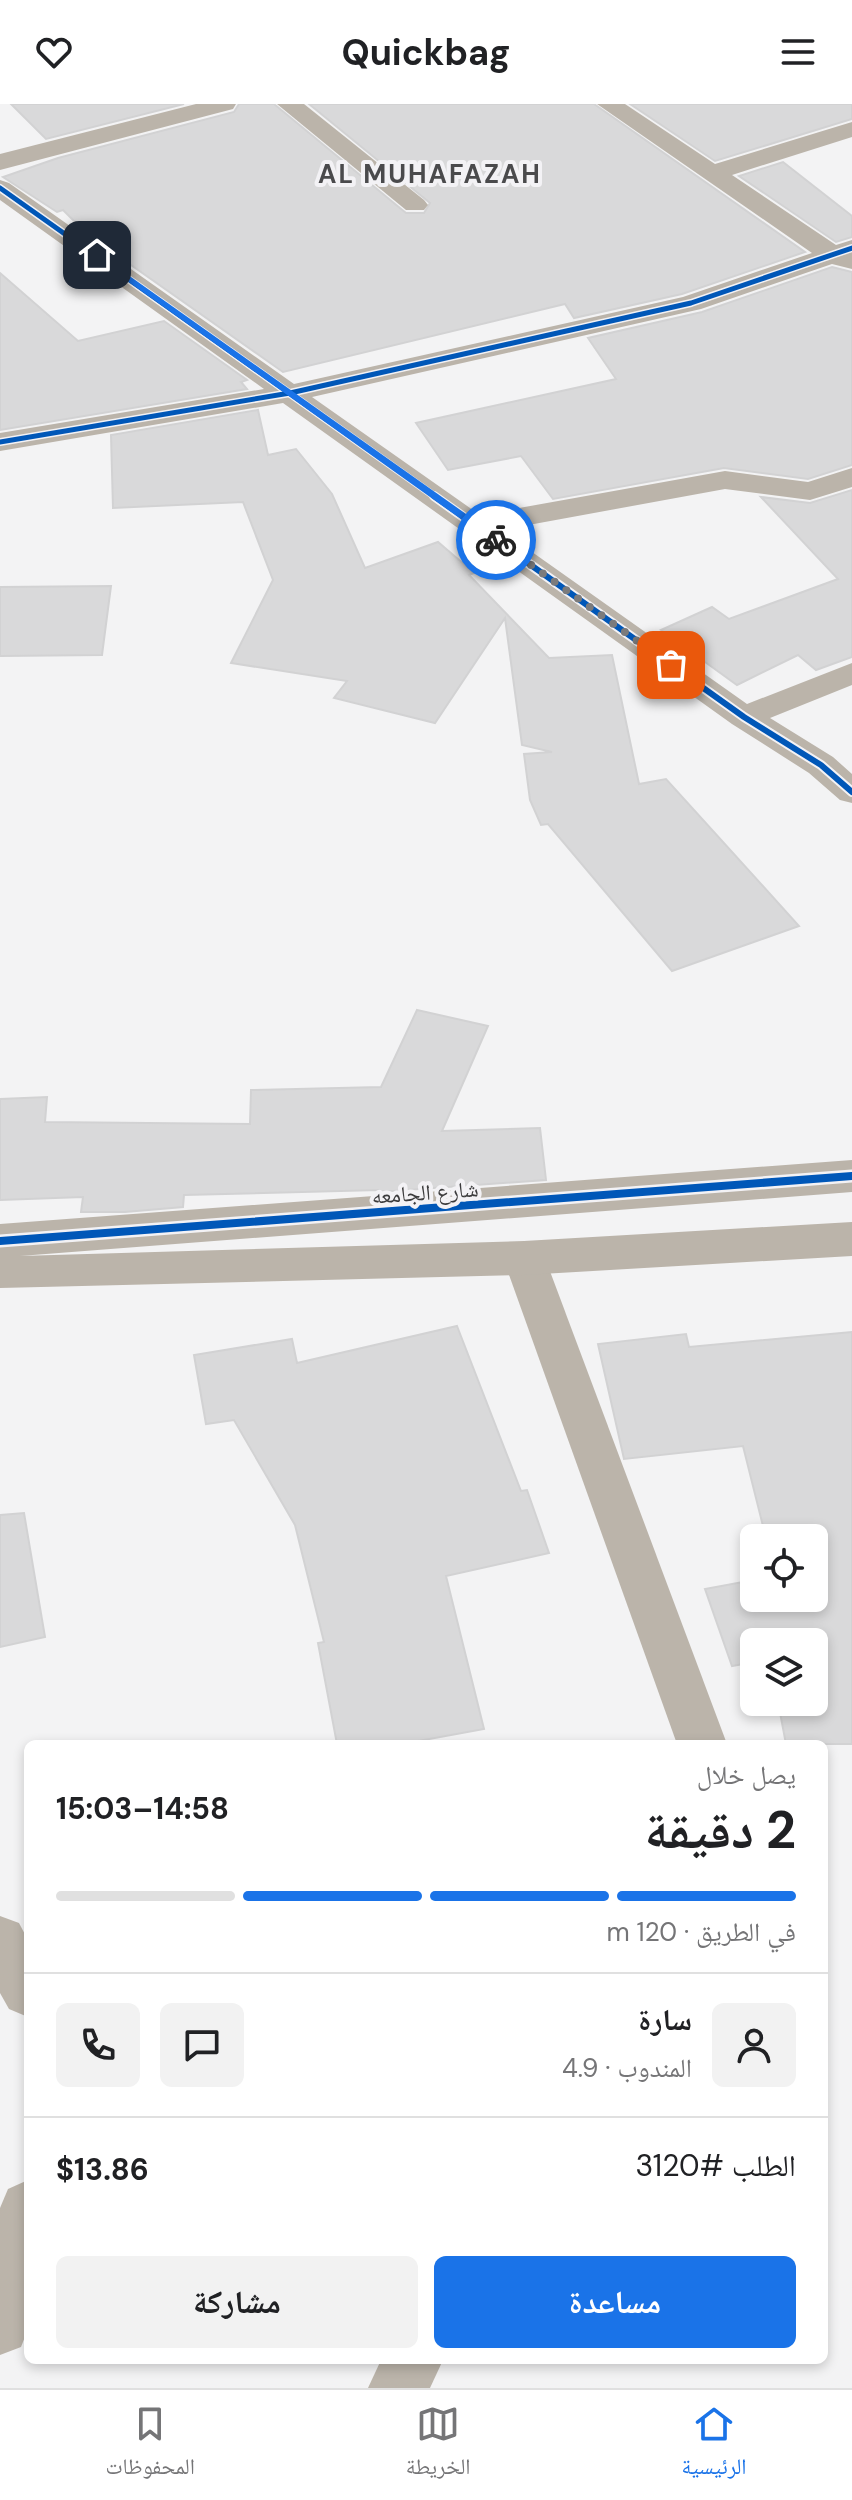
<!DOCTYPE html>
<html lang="ar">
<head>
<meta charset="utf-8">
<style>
  :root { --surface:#fff; --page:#f2f2f2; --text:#202124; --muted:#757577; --line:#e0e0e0; --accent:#1a73e8 }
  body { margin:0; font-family:"DM Sans","Noto Naskh Arabic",sans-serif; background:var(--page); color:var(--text); direction:rtl; height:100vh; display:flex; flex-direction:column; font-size:30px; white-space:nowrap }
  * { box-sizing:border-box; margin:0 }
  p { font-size:26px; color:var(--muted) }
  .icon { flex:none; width:44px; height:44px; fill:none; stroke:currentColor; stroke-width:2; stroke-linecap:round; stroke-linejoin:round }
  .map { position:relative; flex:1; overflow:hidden; direction:ltr }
  .side { position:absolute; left:24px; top:1636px; width:804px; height:624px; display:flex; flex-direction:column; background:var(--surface); border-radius:12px; box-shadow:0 4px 12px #0003; direction:rtl }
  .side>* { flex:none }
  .tools { position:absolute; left:740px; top:1420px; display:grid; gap:16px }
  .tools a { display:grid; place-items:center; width:88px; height:88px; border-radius:12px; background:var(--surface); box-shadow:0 4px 12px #0003; font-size:40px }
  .pin { position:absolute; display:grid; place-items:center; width:68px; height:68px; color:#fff; margin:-34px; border-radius:16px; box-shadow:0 4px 12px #0006 }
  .courier { position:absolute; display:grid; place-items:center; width:80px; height:80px; margin:-40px; border:6px solid #1a73e8; border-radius:50%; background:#fff; color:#222; box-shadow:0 2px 10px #0007 }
  .overview em { font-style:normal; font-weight:700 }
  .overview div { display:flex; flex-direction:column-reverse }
  .overview { display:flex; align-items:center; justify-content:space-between; height:136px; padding:0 32px }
  h1 { font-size:52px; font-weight:700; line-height:60px }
  .bar { display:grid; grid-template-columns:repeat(4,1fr); gap:12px 8px; align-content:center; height:96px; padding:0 32px }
  .bar i { height:10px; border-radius:6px; background:var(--line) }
  .bar .active { background:var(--accent) }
  .bar p { grid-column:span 4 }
  .line { display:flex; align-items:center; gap:20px; padding:0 32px; border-top:2px solid var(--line) }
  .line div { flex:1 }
  .round { display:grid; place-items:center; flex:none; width:84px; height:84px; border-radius:12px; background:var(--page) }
  .primary-button { display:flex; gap:16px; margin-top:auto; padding:16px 32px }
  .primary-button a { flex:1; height:92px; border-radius:12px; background:var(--accent); color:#fff; font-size:32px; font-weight:700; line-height:92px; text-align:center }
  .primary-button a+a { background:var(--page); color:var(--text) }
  header { display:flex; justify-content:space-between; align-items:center; height:104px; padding:0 32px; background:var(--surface); font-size:36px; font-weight:700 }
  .tabs { display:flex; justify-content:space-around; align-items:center; height:112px; border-top:2px solid var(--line); background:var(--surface); font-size:22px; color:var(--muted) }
  .tabs a { display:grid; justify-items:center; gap:4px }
  .tabs .active { color:var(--accent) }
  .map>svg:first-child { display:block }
</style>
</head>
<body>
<header><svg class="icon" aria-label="menu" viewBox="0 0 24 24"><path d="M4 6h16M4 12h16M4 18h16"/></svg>Quickbag<svg class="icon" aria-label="heart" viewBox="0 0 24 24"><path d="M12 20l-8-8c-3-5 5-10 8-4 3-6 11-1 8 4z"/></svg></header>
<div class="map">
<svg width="852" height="2284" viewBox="0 0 852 2284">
  <rect width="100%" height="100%" fill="#f3f3f4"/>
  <!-- building -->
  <g fill="#d9d9da" stroke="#d2d2d3" stroke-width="2">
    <polygon points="11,0 184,0 46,35"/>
    <polygon points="239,0 274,0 406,109 424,109 430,99 309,0 594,0 805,148 682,190 574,214 565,200 283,268 87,130 63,106 57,108 3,73 58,54 234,8"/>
    <polygon points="630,0 852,0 852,15 715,57"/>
    <polygon points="783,58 852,112 852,133 836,138 739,72"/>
    <polygon points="832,163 852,168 852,361 808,375 724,364 553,395 521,352 448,366 416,319 616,275 588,234 702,208"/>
    <polygon points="0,169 78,237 164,217 247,276 241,278 247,285 0,326"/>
    <polygon points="258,306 268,351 296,345 332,390 365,464 438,438 474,469 469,471 549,554 612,551 639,680 666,675 799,822 672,867 548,720 541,721 530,696 524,650 552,648 522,641 505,514 435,619 334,594 347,577 231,559 273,476 243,398 113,404 111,331"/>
    <polygon points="852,386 852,553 816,566 798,551 737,581 661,526 712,503 729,515 838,475 761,393 810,399"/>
    <polygon points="111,482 102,551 0,552 0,483"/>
    <polygon points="417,906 488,922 442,1027 540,1024 546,1076 379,1088 379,1086 184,1091 183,1103 125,1108 81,1108 83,1093 0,1096 0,995 47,993 45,1018 250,1020 251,986 381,983"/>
    <polygon points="457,1222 521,1387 527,1386 549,1449 446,1472 484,1625 402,1640 337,1640 318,1539 324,1538 295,1421 234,1316 206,1320 194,1251 292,1235 297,1259"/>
    <polygon points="852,1228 852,1640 786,1640 778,1598 814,1598 814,1538 754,1538 754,1558 732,1562 705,1485 754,1476 754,1494 814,1494 814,1434 766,1434 743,1342 624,1355 598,1240 686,1230 689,1243"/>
    <polygon points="24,1409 45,1533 0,1543 0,1411"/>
  </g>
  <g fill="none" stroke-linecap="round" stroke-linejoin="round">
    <!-- minor -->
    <g fill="#bbb4aa" fill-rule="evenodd">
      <polygon points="196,0 236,0 233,5 0,66 0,50"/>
      <polygon points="277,0 304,0 424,96 428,101 424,106 406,106"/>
      <polygon points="597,0 625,0 715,60 852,18 852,33 732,71 836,141 852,136 852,165 832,160 701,205 312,293 480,411 725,367 808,378 852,364 852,383 810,396 725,385 501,426 747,600 852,559 852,581 770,614 833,653 852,670 852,699 840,696 809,669 732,620 283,299 0,347 0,329 264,285 0,96 0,76 9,79 294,280 683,193 812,149"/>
      <polygon points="524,1138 539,1143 545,1154 727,1640 677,1640 503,1154 509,1143"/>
      <polygon points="0,1812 19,1819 28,1836 28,1913 9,1905 0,1889"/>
      <polygon points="28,2076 28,2225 21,2243 0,2251 0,2104 8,2085"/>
      <polygon points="381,2256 443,2256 430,2284 368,2284"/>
    </g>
    <!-- tertiary -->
    <polygon fill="#bbb4aa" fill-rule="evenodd" points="852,1056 852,1088 20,1152 524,1137 852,1118 852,1152 524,1171 0,1184 0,1120"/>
    <!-- cycleway-far2 casing -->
    <g stroke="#f3f2f5" stroke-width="8">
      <g id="cycleway-far2">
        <polyline points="0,84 437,394"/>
        <polyline points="0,338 290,289 691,199 852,144"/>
      </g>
    </g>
    <!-- cycleway-far1 casing -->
    <g stroke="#f3f2f5" stroke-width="10">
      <polyline id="cycleway-far1" points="434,392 744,613 821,661 852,688"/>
    </g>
    <!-- cycleway casing -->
    <g stroke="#f3f2f5" stroke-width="13">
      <polyline id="cycleway" points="0,1137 852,1072"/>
    </g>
    <!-- cycleway-far2 -->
    <use href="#cycleway-far2" stroke="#0057b8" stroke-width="5"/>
    <!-- cycleway-far1 -->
    <use href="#cycleway-far1" stroke="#0057b8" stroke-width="6"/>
    <!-- cycleway -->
    <use href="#cycleway" stroke="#0057b8" stroke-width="8"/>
  </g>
  <!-- route -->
  <polygon fill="#1a73e8" points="97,149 500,434 500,438 493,438 94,153"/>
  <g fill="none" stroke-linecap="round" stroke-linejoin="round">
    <!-- done -->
    <polyline stroke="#7b7b7c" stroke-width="8" stroke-dasharray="0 14.4" points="496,436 671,561"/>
  </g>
  <g text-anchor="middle" stroke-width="8" stroke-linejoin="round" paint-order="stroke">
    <!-- street labels -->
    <g font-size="22" fill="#3b3b3c" stroke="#f3f2f5">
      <text transform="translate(425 1088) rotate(-4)" y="8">شارع الجامعه</text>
    </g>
    <!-- far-district labels -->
    <g font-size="26" font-weight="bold" letter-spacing="2" fill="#4a4a4c" stroke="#f3f2f5">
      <text x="430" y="79">AL MUHAFAZAH</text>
    </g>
  </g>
</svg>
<div class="tools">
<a><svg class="icon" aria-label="locate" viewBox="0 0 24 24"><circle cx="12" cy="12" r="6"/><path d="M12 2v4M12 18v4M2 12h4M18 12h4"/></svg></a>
<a><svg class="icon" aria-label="layers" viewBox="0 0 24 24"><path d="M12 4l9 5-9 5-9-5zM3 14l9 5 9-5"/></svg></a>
</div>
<div class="pin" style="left:671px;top:561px;background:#ea580c"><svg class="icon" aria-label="bag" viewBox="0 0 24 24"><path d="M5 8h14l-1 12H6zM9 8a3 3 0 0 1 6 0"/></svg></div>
<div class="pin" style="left:97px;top:151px;background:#1f2937"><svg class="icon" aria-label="home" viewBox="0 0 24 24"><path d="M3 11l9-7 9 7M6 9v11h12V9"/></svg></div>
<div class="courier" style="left:496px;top:436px"><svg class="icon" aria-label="bike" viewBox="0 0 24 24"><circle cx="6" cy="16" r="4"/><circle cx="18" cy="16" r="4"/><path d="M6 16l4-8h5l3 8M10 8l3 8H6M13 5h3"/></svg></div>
<section class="side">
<div class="overview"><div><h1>2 دقيقة</h1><p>يصل خلال</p></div><em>14:58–15:03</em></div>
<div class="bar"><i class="active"></i><i class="active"></i><i class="active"></i><i></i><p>في الطريق · 120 m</p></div>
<div class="line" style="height:144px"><a class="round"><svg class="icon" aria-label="person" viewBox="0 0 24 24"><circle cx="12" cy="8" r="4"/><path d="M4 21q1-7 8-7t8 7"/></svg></a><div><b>سارة</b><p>المندوب · 4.9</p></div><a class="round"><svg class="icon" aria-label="chat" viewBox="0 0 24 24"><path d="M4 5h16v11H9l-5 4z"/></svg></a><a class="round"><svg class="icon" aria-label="phone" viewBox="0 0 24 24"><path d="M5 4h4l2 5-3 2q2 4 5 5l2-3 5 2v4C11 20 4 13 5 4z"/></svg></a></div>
<div class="line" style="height:104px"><div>الطلب #3120</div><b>$13.86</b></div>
<div class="primary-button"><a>مساعدة</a><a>مشاركة</a></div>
</section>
</div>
<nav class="tabs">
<a class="active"><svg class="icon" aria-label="home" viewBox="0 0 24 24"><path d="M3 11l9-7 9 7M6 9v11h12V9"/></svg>الرئيسية</a>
<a><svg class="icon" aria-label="map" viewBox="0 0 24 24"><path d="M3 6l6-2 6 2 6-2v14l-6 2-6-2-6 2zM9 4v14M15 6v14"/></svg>الخريطة</a>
<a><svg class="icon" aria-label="saved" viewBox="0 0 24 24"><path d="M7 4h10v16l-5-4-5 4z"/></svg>المحفوظات</a>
</nav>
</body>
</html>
